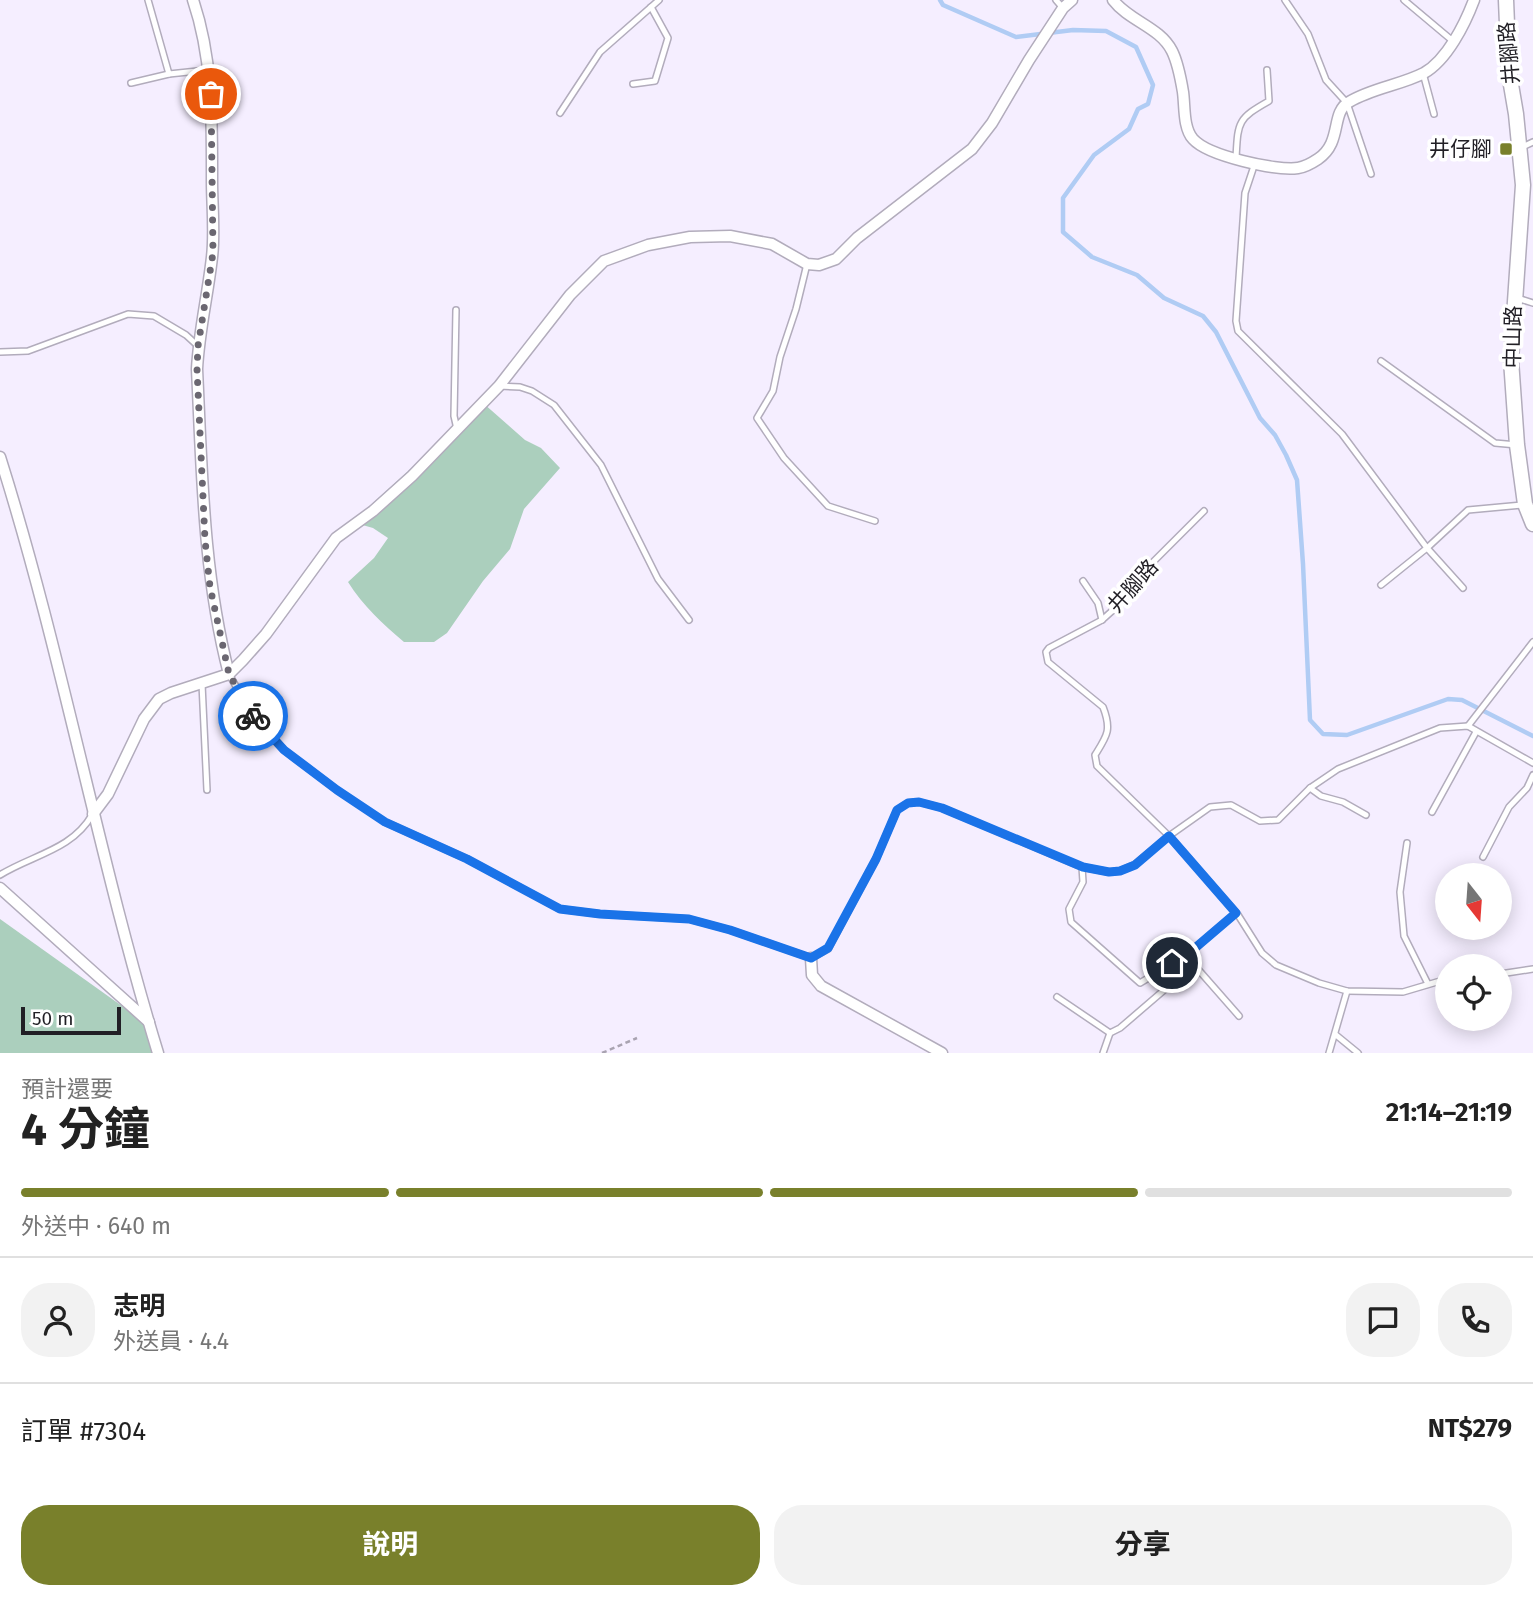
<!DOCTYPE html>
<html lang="zh-TW">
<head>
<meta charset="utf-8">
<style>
  :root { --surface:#fff; --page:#f2f2f2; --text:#222; --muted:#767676; --line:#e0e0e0; --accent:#79802b }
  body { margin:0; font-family:"Fira Sans","Noto Sans TC",sans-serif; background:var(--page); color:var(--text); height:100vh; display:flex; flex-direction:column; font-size:26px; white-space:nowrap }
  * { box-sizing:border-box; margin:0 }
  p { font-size:23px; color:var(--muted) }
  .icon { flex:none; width:38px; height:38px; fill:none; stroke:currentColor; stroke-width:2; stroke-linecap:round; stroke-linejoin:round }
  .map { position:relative; height:1053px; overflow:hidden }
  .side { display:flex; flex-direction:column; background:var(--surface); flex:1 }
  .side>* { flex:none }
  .needle { width:46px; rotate:163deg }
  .tools { position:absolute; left:1435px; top:863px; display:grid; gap:14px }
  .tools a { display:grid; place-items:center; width:77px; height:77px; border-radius:50%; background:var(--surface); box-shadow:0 4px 18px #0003; font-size:35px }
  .scale { position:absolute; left:21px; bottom:18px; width:100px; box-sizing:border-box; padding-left:7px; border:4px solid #211f25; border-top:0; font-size:19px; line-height:24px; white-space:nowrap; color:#211f25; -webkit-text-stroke:5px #fff; paint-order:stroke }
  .pin { position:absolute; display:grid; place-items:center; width:60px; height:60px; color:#fff; margin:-30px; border:4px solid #fff; border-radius:50%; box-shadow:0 2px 7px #0007 }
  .courier { position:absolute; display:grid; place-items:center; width:70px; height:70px; margin:-35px; border:5px solid #1a73e8; border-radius:50%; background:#fff; color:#222; box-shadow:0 2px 9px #0007 }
  .summary em { font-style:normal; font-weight:700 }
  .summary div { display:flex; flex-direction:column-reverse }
  .summary { display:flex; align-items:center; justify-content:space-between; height:119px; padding:0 21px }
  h1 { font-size:46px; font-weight:700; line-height:52px }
  .bar { display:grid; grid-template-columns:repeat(4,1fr); gap:10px 7px; align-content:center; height:84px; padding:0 21px }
  .bar i { height:9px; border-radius:5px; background:var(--line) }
  .bar .selected { background:var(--accent) }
  .bar p { grid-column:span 4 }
  .line { display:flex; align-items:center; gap:18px; padding:0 21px; border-top:2px solid var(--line) }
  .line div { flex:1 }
  .round { display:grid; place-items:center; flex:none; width:74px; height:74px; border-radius:28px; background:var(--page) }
  .button { display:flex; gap:14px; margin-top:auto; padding:14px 21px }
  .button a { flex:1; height:80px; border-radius:28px; background:var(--accent); color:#fff; font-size:28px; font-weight:700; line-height:80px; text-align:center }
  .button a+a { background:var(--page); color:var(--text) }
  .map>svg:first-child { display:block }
</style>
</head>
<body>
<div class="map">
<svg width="1533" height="1053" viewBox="0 0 1533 1053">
  <rect width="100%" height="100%" fill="#f5eeff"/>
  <!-- green -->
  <g fill="#abcfbd">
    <path d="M483 403 525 440 541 448 560 468 524 509 510 549 483 581 447 633 434 642H404C383 624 363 606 348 582L374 558 388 538 373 528 352 522Z"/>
    <polygon points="0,919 150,1026 154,1053 0,1053"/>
  </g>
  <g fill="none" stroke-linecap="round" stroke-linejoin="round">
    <!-- stream -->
    <polyline stroke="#b0ccf4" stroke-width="4.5" points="940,0 943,5 1016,37 1073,30 1106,31 1136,47 1153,85 1148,104 1138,109 1129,129 1094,155 1063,198 1063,232 1092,257 1137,275 1164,298 1203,316 1216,332 1260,418 1275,435 1286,455 1297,480 1303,564 1310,720 1323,734 1347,735 1448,699 1462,700 1533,736"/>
    <!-- service casing -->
    <g stroke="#b2acbc" stroke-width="8">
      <g id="service">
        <polyline points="148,0 169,74 207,70"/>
        <polyline points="1056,0 1063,8"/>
        <polyline points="1285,0 1308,34 1326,80 1347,103 1371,174"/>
        <polyline points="1404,0 1454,42"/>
        <polyline points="1423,73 1434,114"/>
        <polyline points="131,83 169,74"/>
        <polyline points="633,84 655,81 668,38 651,7"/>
        <polyline points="560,113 600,52 659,0"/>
        <polyline points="1520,148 1533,142"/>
        <path d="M1236 158C1238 122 1237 119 1269 101L1267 70"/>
        <polyline points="1255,163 1245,193 1236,321 1238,331 1342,434 1427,548 1463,588"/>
        <polyline points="807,264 796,309 780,357 773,391 757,418 784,458 828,506 875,521"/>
        <polyline points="1517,298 1533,303"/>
        <polyline points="456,310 454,416 457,429"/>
        <polyline points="0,352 28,351 128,314 154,316 186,335 198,346"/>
        <polyline points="1381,361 1495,443 1517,445"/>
        <polyline points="499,386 520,387 532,391 554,405 601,465 658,579 689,620"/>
        <path d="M1204 511 1150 565 1112 611 1102 620 1049 648 1046 652 1048 662 1103 707C1112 730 1107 736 1095 755L1097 766 1169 836 1238 915 1262 953 1276 965 1319 983 1347 991 1403 992 1447 979"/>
        <polyline points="1083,581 1098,603 1102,620"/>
        <polyline points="1381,585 1427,548 1468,510 1522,505"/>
        <polyline points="229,674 251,713 284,750 337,790 385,822 467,859 560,909 600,914 689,919 730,930 811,958 828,949 876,859 897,810 908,803 919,802 942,808 1082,867 1109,872 1120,871 1134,865 1169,836 1210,807 1231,805 1260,821 1278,820 1310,788 1338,769 1440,728 1468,726 1533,763"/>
        <polyline points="202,684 207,790"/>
        <polyline points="1468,726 1533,642"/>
        <polyline points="1310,788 1321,796 1343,802 1366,815"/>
        <polyline points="1432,812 1476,732"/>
        <polyline points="1407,843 1400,892 1404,936 1428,984"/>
        <polyline points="1483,857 1509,807 1527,788 1533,775"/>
        <polyline points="1082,867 1083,882 1069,909 1071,922 1140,983 1188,954 1236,913"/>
        <path d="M0 875C32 855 72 850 92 815"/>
        <polyline points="1196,967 1239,1016"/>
        <polyline points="1500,974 1533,969"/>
        <polyline points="1057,997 1110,1033"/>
        <polyline points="1336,1035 1358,1053"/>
        <polyline points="1103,1053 1110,1033 1120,1028 1177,979 1191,972 1196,967 1188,954"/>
        <polyline points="1329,1053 1347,991"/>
      </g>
    </g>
    <!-- minor casing -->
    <g stroke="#b2acbc" stroke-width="13">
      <g id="minor">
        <path d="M193 0C213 59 212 119 212 181 212 206 215 232 212 257 208 294 199 331 197 369 202 472 203 574 229 674"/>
        <path d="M1113 0C1129 21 1160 27 1172 51 1178 63 1181 80 1183 92 1185 106 1183 128 1193 139 1208 156 1276 171 1298 168 1305 167 1312 163 1318 159 1343 142 1330 113 1349 102 1372 88 1401 85 1424 73 1447 60 1465 24 1474 0"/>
        <path d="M0 457C62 653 98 857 158 1053"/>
        <polyline points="93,814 108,794 144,719 159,699 171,693 229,674 243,660 266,634 336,538 373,511 412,476 499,386 570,295 604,261 648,245 690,237 730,236 772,244 807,264 819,265 836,259 857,238 972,149 992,123 1029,60 1063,8 1072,0"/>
        <polyline points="0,888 149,1022"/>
        <polyline points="811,958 812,975 821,986 942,1053"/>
      </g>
    </g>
    <!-- tertiary casing -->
    <g stroke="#b2acbc" stroke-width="17">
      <polyline id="tertiary" points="1506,0 1509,73 1516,114 1523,185 1511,360 1517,445 1525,504 1533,524"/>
    </g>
    <!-- path -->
    <polyline stroke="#a9a3b1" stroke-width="2.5" stroke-dasharray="5 3.5" stroke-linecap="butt" points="602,1053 637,1038"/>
    <!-- service -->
    <use href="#service" stroke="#fff" stroke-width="5"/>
    <!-- minor -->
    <use href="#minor" stroke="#fff" stroke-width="10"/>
    <!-- tertiary -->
    <use href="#tertiary" stroke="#fff" stroke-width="14"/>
  </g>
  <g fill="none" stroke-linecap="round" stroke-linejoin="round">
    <!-- done -->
    <polyline stroke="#6b6771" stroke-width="7" stroke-dasharray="0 12.6" points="211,94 213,253 198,346 197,369 205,540 210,587 229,674 253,716"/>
    <!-- route -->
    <polyline stroke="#1a73e8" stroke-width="9" points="253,716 284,750 337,790 385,822 467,859 560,909 600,914 689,919 730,930 811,958 828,948 876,859 897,810 908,803 919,802 942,808 1083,867 1109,872 1120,871 1135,865 1169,836 1236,913 1188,954 1172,963"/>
  </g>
  <!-- markers -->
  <rect fill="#79802b" stroke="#fff" stroke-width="2.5" x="1499" y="142" width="14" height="14" rx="3.5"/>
  <g text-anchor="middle" stroke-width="7" stroke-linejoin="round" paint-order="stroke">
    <!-- street labels -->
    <g font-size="21" fill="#211f25" stroke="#fff">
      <text transform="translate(1509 53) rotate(-95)" y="7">井腳路</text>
      <text transform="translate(1513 337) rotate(-89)" y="7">中山路</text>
      <text transform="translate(1133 586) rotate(-48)" y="7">井腳路</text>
    </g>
    <!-- poi labels -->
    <g font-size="21" fill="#211f25" stroke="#fff" text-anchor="end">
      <text x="1492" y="156">井仔腳</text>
    </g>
  </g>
</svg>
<div class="tools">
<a><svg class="needle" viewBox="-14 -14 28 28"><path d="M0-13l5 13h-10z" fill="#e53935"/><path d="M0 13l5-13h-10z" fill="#767676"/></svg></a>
<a><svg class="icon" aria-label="locate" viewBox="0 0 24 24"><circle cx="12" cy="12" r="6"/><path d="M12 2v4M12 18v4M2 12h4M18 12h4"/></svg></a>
</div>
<div class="scale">50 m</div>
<div class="pin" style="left:211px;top:94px;background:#ea580c"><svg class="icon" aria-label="bag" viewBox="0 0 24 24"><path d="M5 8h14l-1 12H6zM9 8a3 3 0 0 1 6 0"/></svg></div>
<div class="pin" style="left:1172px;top:963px;background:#1f2937"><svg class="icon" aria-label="home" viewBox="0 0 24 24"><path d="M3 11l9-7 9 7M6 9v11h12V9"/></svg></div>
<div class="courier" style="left:253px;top:716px"><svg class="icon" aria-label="bike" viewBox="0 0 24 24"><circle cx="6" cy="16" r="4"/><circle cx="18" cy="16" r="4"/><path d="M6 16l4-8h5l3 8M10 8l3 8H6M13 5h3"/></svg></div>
</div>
<section class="side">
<div class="summary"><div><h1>4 分鐘</h1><p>預計還要</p></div><em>21:14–21:19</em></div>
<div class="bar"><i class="selected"></i><i class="selected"></i><i class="selected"></i><i></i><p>外送中 · 640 m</p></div>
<div class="line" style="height:126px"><a class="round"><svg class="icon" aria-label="person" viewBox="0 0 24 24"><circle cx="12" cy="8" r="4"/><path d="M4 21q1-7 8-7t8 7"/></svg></a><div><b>志明</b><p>外送員 · 4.4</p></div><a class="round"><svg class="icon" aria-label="chat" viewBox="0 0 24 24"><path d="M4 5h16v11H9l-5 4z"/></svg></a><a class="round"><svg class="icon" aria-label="phone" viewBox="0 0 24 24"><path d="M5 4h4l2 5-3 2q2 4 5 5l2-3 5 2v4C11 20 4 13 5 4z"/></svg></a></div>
<div class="line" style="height:91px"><div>訂單 #7304</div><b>NT$279</b></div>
<div class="button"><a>說明</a><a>分享</a></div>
</section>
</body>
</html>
